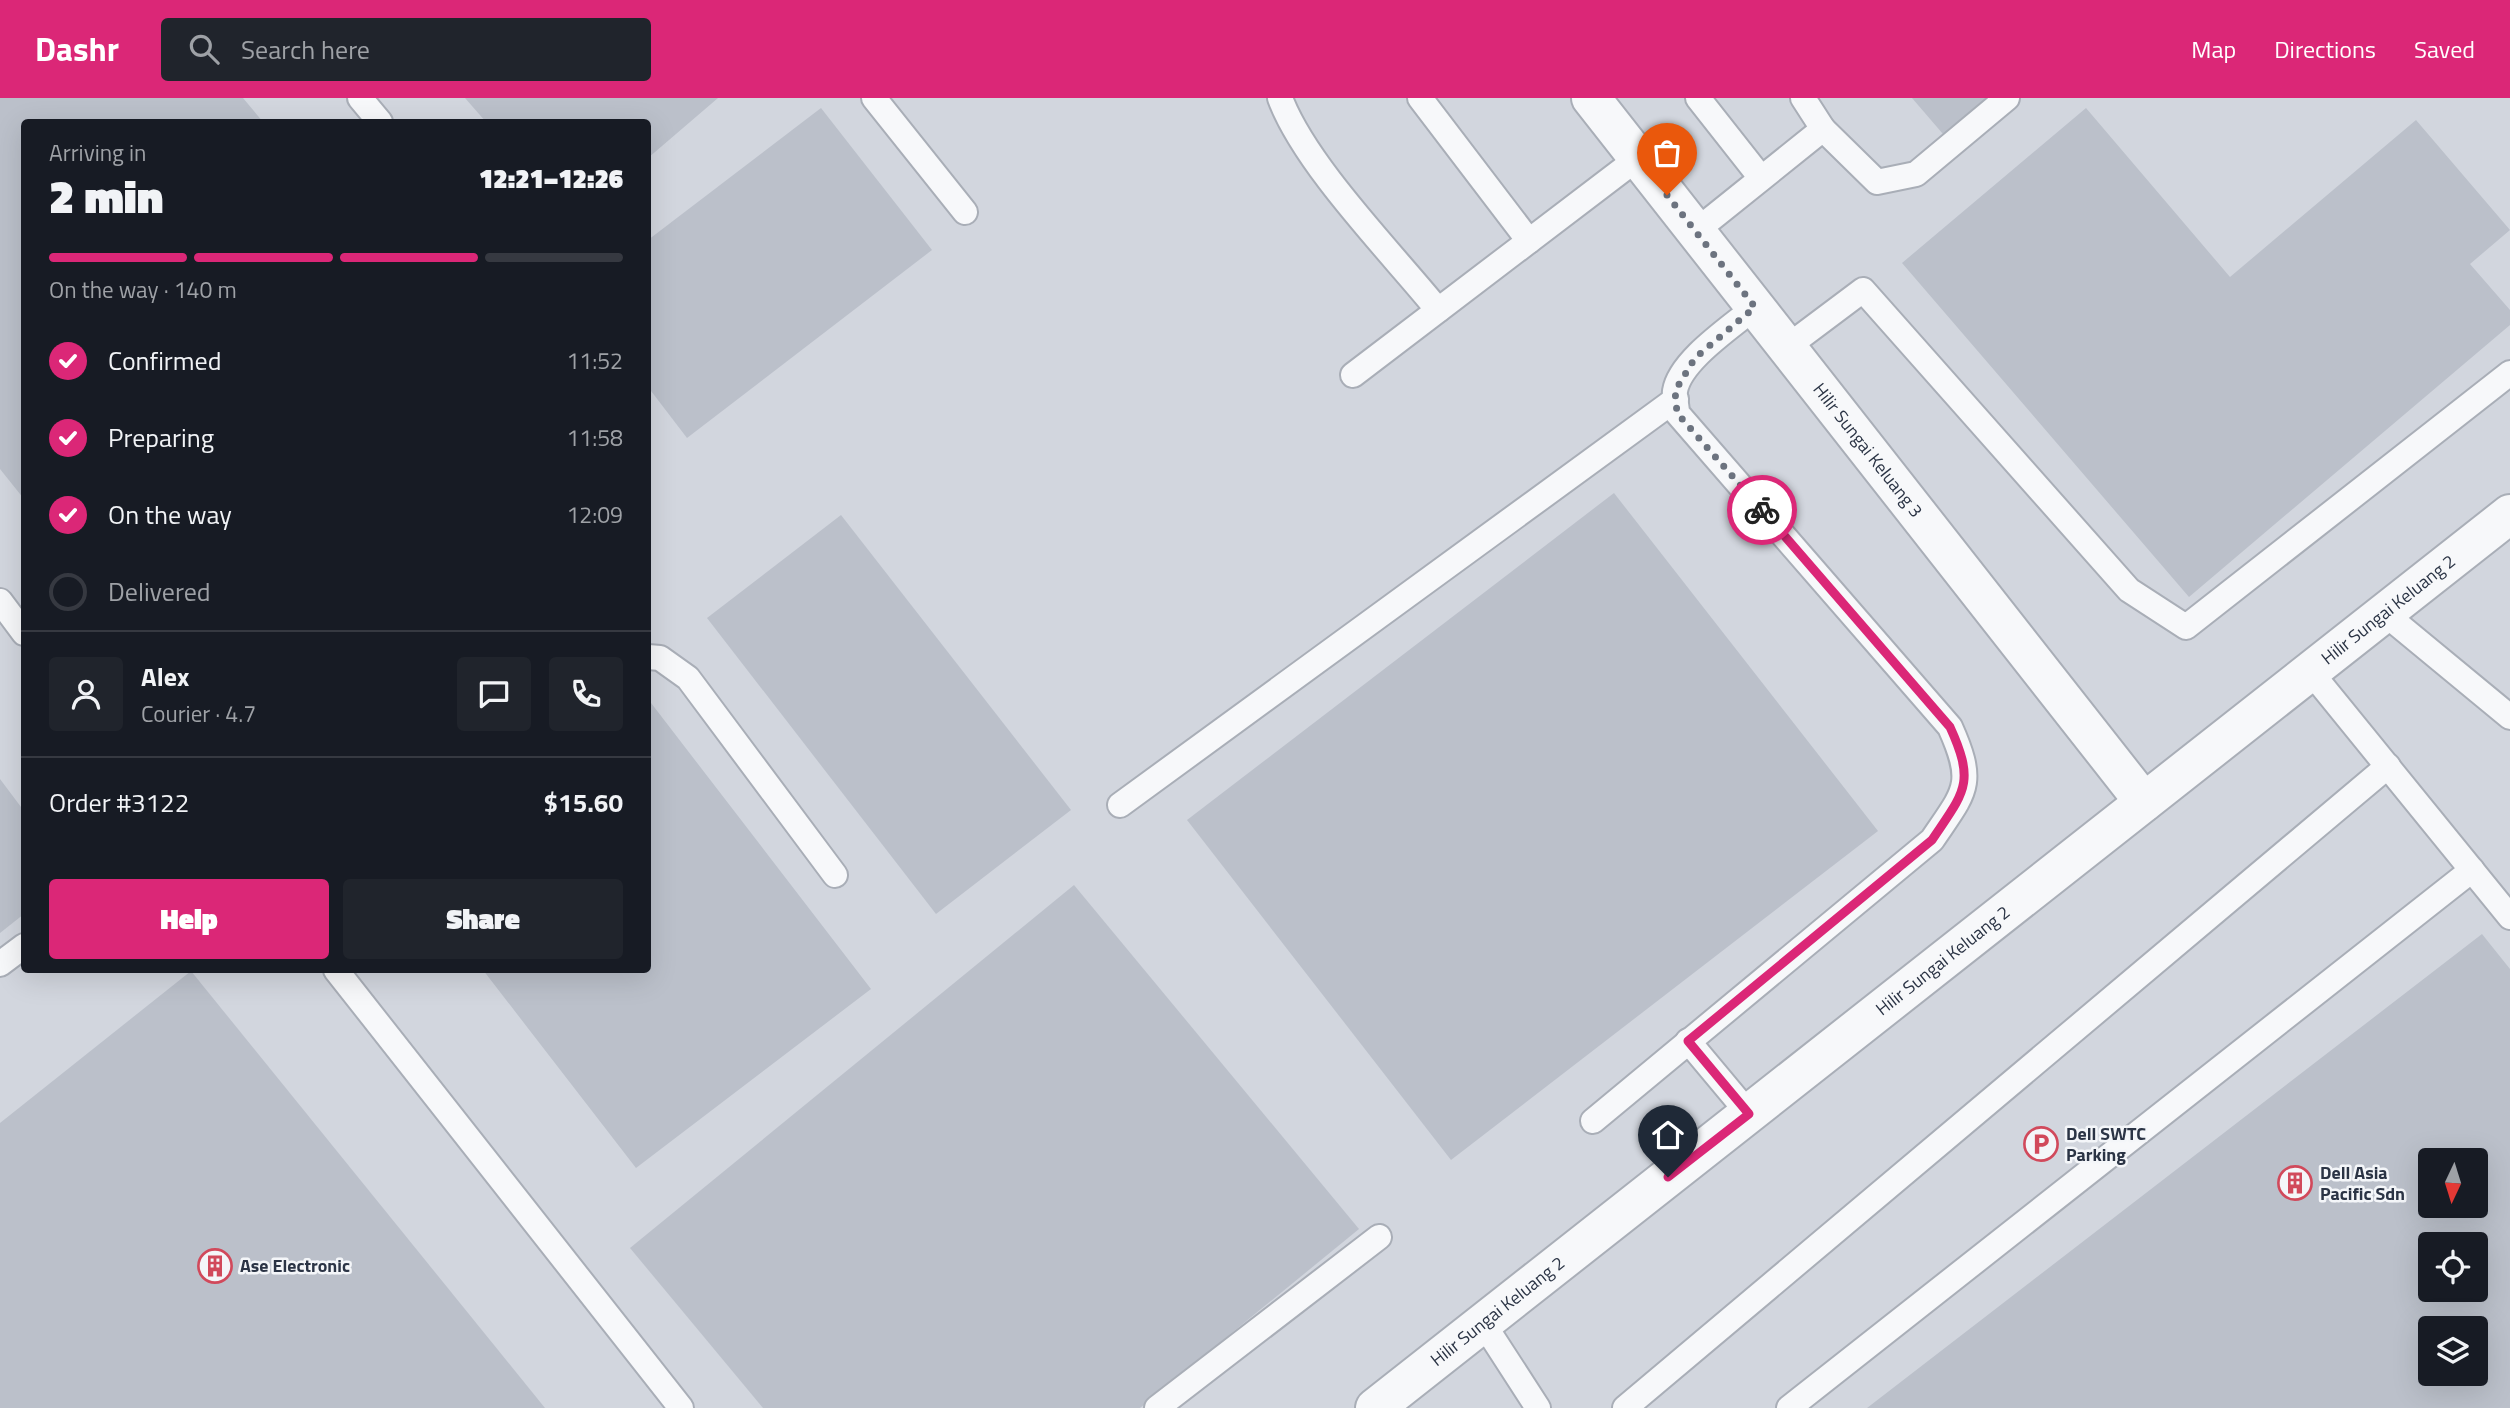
<!DOCTYPE html>
<html lang="en">
<head>
<meta charset="utf-8">
<style>
  :root { --surface:#171b24; --page:#20242c; --text:#f1f3f6; --muted:#9ea1a6; --line:#363941; --accent:#db2777 }
  body { margin:0; font-family:"Titillium Web",sans-serif; background:var(--page); color:var(--text); height:100vh; display:flex; flex-direction:column; font-size:26px; white-space:nowrap }
  * { box-sizing:border-box; margin:0 }
  p { font-size:23px; color:var(--muted) }
  .icon { flex:none; width:38px; height:38px; fill:none; stroke:currentColor; stroke-width:2; stroke-linecap:round; stroke-linejoin:round }
  .map { position:relative; flex:1; overflow:hidden }
  .details { position:absolute; left:21px; top:21px; width:630px; height:854px; display:flex; flex-direction:column; background:var(--surface); border-radius:7px; box-shadow:0 7px 28px #0002 }
  .details>* { flex:none }
  .needle { width:46px; rotate:184deg }
  .controls { position:absolute; left:2418px; top:1050px; display:grid; gap:14px }
  .controls a { display:grid; place-items:center; width:70px; height:70px; border-radius:7px; background:var(--surface); box-shadow:0 7px 28px #0002; font-size:35px }
  .pin { position:absolute; display:grid; place-items:center; width:60px; height:60px; color:#fff; margin:-72px -30px; border-radius:50% 50% 50% 0; rotate:-45deg; box-shadow:0 0 7px #0007 }
  .pin .icon { rotate:45deg }
  .courier { position:absolute; display:grid; place-items:center; width:70px; height:70px; margin:-35px; border:5px solid #db2777; border-radius:50%; background:#fff; color:#222; box-shadow:0 2px 9px #0007 }
  .overview em { font-style:normal; font-weight:800 }
  .overview div { display:flex; flex-direction:column-reverse }
  .overview { display:flex; align-items:center; justify-content:space-between; height:119px; padding:0 28px }
  h1 { font-size:46px; font-weight:800; line-height:52px }
  .bar { display:grid; grid-template-columns:repeat(4,1fr); gap:10px 7px; align-content:center; height:84px; padding:0 28px }
  .bar i { height:9px; border-radius:5px; background:var(--line) }
  .bar .current { background:var(--accent) }
  .bar p { grid-column:span 4 }
  .line { display:flex; align-items:center; gap:18px; padding:0 28px; border-top:2px solid var(--line) }
  .line div { flex:1 }
  .round { display:grid; place-items:center; flex:none; width:74px; height:74px; border-radius:7px; background:var(--page) }
  ol { padding:0 28px; list-style:none }
  li { display:flex; align-items:center; gap:21px; height:77px }
  li p { margin-inline-start:auto }
  li .icon { padding:7px; border-radius:50%; background:var(--accent); color:#fff; stroke-width:4 }
  li:last-child { color:var(--muted) }
  li i { width:38px; height:38px; border:4px solid var(--line); border-radius:50% }
  .button { display:flex; gap:14px; margin-top:auto; padding:14px 28px }
  .button a { flex:1; height:80px; border-radius:7px; background:var(--accent); color:#fff; font-size:28px; font-weight:800; line-height:80px; text-align:center }
  .button a+a { background:var(--page); color:var(--text) }
  header { display:flex; align-items:center; gap:42px; box-sizing:border-box; height:98px; padding:0 35px; background:var(--accent); color:#fff }
  header strong { font-size:33px }
  nav { display:flex; gap:38px; margin-inline-start:auto; font-size:24px }
  .search { width:490px; height:63px; background:var(--page); display:flex; align-items:center; gap:18px; box-sizing:border-box; padding:0 24px; border-radius:7px; color:var(--muted); font-size:26px }
  .map>svg:first-child { display:block }
</style>
</head>
<body>
<header>
<strong>Dashr</strong>
<div class="search"><svg class="icon" aria-label="search" viewBox="0 0 24 24"><circle cx="10" cy="10" r="6"/><path d="M15 15l6 6"/></svg>Search here</div>
<nav><a>Map</a><a>Directions</a><a>Saved</a></nav>
</header>
<div class="map">
<svg width="2510" height="1310" viewBox="0 0 2510 1310">
  <rect width="100%" height="100%" fill="#e4e7ec"/>
  <!-- built -->
  <path fill="#d2d6de" fill-rule="evenodd" d="M0 0H2510V1310H0ZM24 24H648V872H24ZM2431 1062H2476V1108H2431ZM2431 1146H2476V1192H2431ZM2431 1230H2476V1276H2431Z"/>
  <!-- building -->
  <g fill="#bbc0ca" fill-rule="evenodd">
    <polygon points="0,0 243,0 263,24 24,24 24,401 0,371"/>
    <polygon points="465,0 718,0 648,60 648,24 486,24"/>
    <polygon points="1912,0 2000,0 1949,43"/>
    <polygon points="821,10 932,152 687,340 648,289 648,142"/>
    <polygon points="2086,10 2230,179 2416,22 2510,132 2470,166 2510,212 2510,227 2189,499 1902,165"/>
    <polygon points="1614,395 1878,733 1451,1062 1187,722"/>
    <polygon points="841,417 1071,712 936,816 707,520"/>
    <polygon points="648,601 871,891 636,1070 483,872 648,872"/>
    <polygon points="0,681 24,713 24,816 0,835"/>
    <polygon points="1074,787 1359,1131 1140,1310 763,1310 630,1150"/>
    <path d="M2482 836 2510 871V1310H1867ZM2431 1062H2476V1108H2431ZM2431 1146H2476V1192H2431ZM2431 1230H2476V1276H2431Z"/>
    <polygon points="191,873 545,1310 0,1310 0,1025"/>
  </g>
  <g fill="none" stroke-linecap="round" stroke-linejoin="round">
    <!-- service casing -->
    <g stroke="#a9aeb7" stroke-width="28">
      <g id="service">
        <polyline points="360,0 380,24"/>
        <polyline points="874,0 965,114"/>
        <path d="M1280 0C1305 67 1391 154 1438 212"/>
        <polyline points="1420,0 1529,143"/>
        <polyline points="1698,0 1761,80"/>
        <polyline points="1803,0 1823,31"/>
        <polyline points="1696,133 1823,31 1877,84 1916,76 2007,0"/>
        <polyline points="1787,249 1863,192 2129,492 2186,529 2510,275"/>
        <polyline points="1353,277 1638,60"/>
        <polyline points="0,503 24,535"/>
        <polyline points="2384,515 2510,619"/>
        <polyline points="648,559 660,560 688,580 835,777"/>
        <polyline points="2310,573 2510,819"/>
        <polyline points="1120,707 1676,301"/>
        <polyline points="0,866 24,848"/>
        <polyline points="336,872 681,1310"/>
        <polyline points="1688,943 1749,1016"/>
        <path d="M1593 1023 1932 742C1965 693 1976 687 1950 629L1677 315C1677 308 1674 299 1675 293 1680 262 1733 228 1755 209"/>
        <polyline points="1483,1225 1538,1310"/>
        <polyline points="1157,1310 1379,1139"/>
        <polyline points="1625,1310 2388,668"/>
        <polyline points="1789,1310 2472,772"/>
      </g>
    </g>
    <!-- minor casing -->
    <g stroke="#a9aeb7" stroke-width="42">
      <g id="minor">
        <path id="s1" d="M1591 0 2144 704"/>
      </g>
    </g>
    <!-- tertiary casing -->
    <g stroke="#a9aeb7" stroke-width="42">
      <g id="tertiary">
        <path id="s2" d="M1375 1310 2510 416"/>
      </g>
    </g>
    <!-- service -->
    <use href="#service" stroke="#f7f8fa" stroke-width="24"/>
    <!-- minor -->
    <use href="#minor" stroke="#f7f8fa" stroke-width="38"/>
    <!-- tertiary -->
    <use href="#tertiary" stroke="#f7f8fa" stroke-width="38"/>
  </g>
  <g fill="none" stroke-linecap="round" stroke-linejoin="round">
    <!-- done -->
    <polyline stroke="#6c737f" stroke-width="7" stroke-dasharray="0 12.6" points="1667,97 1755,209 1695,260 1675,293 1677,315 1762,412"/>
    <!-- route -->
    <path stroke="#db2777" stroke-width="9" d="M1668 1079 1749 1016 1688 943 1932 742C1964 694 1976 686 1950 629L1762 412"/>
  </g>
  <!-- icons -->
  <defs>
    <g id="parking-ring" transform="scale(1.75)"><circle r="9.5" fill="#f4f6f9" stroke="#d1495b" stroke-width="1.5"/><path d="M-3.5-5.5H1a3.5 3.5 0 0 1 0 7H-1V5.5H-3.5ZM-1-3.4V-.6H.8a1.4 1.4 0 0 0 0-2.8Z" fill="#d1495b"/></g>
    <g id="building-ring" transform="scale(1.75)"><circle r="9.5" fill="#f4f6f9" stroke="#d1495b" stroke-width="1.5"/><path d="M-4-6H4V6H1V3H-1V6H-4ZM-2.5-4.3h1.7v1.8h-1.7ZM.8-4.3h1.7v1.8H.8ZM-2.5-1h1.7V.8h-1.7ZM.8-1h1.7V.8H.8Z" fill="#d1495b"/></g>
  </defs>
  <g fill-rule="evenodd">
    <use href="#parking-ring" x="2041" y="1046"/>
    <use href="#building-ring" x="2295" y="1085"/>
    <use href="#building-ring" x="215" y="1168"/>
  </g>
  <g text-anchor="middle" stroke-width="5" stroke-linejoin="round" paint-order="stroke">
    <!-- street labels -->
    <g font-size="18" fill="#2b3445" stroke="#f4f6f9">
      <text dy="6" stroke="none"><textPath href="#s1" startOffset="448">Hilir Sungai Keluang 3</textPath></text>
      <text dy="6" stroke="none"><textPath href="#s2" startOffset="1290">Hilir Sungai Keluang 2</textPath></text>
      <text dy="6" stroke="none"><textPath href="#s2" startOffset="723">Hilir Sungai Keluang 2</textPath></text>
      <text dy="6" stroke="none"><textPath href="#s2" startOffset="156">Hilir Sungai Keluang 2</textPath></text>
    </g>
    <!-- poi labels -->
    <g font-size="18" font-weight="bold" fill="#2b3445" stroke="#f4f6f9" text-anchor="start">
      <text x="2066" y="1042">Dell SWTC<tspan x="2066" dy="21">Parking</tspan></text>
      <text x="2320" y="1081">Dell Asia<tspan x="2320" dy="21">Pacific Sdn</tspan></text>
      <text x="240" y="1174">Ase Electronic</text>
    </g>
  </g>
</svg>
<div class="controls">
<a><svg class="needle" viewBox="-14 -14 28 28"><path d="M0-13l5 13h-10z" fill="#e53935"/><path d="M0 13l5-13h-10z" fill="#9ea1a6"/></svg></a>
<a><svg class="icon" aria-label="locate" viewBox="0 0 24 24"><circle cx="12" cy="12" r="6"/><path d="M12 2v4M12 18v4M2 12h4M18 12h4"/></svg></a>
<a><svg class="icon" aria-label="layers" viewBox="0 0 24 24"><path d="M12 4l9 5-9 5-9-5zM3 14l9 5 9-5"/></svg></a>
</div>
<div class="pin" style="left:1667px;top:97px;background:#ea580c"><svg class="icon" aria-label="bag" viewBox="0 0 24 24"><path d="M5 8h14l-1 12H6zM9 8a3 3 0 0 1 6 0"/></svg></div>
<div class="pin" style="left:1668px;top:1079px;background:#1f2937"><svg class="icon" aria-label="home" viewBox="0 0 24 24"><path d="M3 11l9-7 9 7M6 9v11h12V9"/></svg></div>
<div class="courier" style="left:1762px;top:412px"><svg class="icon" aria-label="bike" viewBox="0 0 24 24"><circle cx="6" cy="16" r="4"/><circle cx="18" cy="16" r="4"/><path d="M6 16l4-8h5l3 8M10 8l3 8H6M13 5h3"/></svg></div>
<section class="details">
<div class="overview"><div><h1>2 min</h1><p>Arriving in</p></div><em>12:21–12:26</em></div>
<div class="bar"><i class="current"></i><i class="current"></i><i class="current"></i><i></i><p>On the way · 140 m</p></div>
<ol>
<li><svg class="icon" aria-label="check" viewBox="0 0 24 24"><path d="M5 12l5 5 9-10"/></svg>Confirmed<p>11:52</p></li>
<li><svg class="icon" aria-label="check" viewBox="0 0 24 24"><path d="M5 12l5 5 9-10"/></svg>Preparing<p>11:58</p></li>
<li><svg class="icon" aria-label="check" viewBox="0 0 24 24"><path d="M5 12l5 5 9-10"/></svg>On the way<p>12:09</p></li>
<li><i></i>Delivered</li>
</ol>
<div class="line" style="height:126px"><a class="round"><svg class="icon" aria-label="person" viewBox="0 0 24 24"><circle cx="12" cy="8" r="4"/><path d="M4 21q1-7 8-7t8 7"/></svg></a><div><b>Alex</b><p>Courier · 4.7</p></div><a class="round"><svg class="icon" aria-label="chat" viewBox="0 0 24 24"><path d="M4 5h16v11H9l-5 4z"/></svg></a><a class="round"><svg class="icon" aria-label="phone" viewBox="0 0 24 24"><path d="M5 4h4l2 5-3 2q2 4 5 5l2-3 5 2v4C11 20 4 13 5 4z"/></svg></a></div>
<div class="line" style="height:91px"><div>Order #3122</div><b>$15.60</b></div>
<div class="button"><a>Help</a><a>Share</a></div>
</section>
</div>
</body>
</html>
